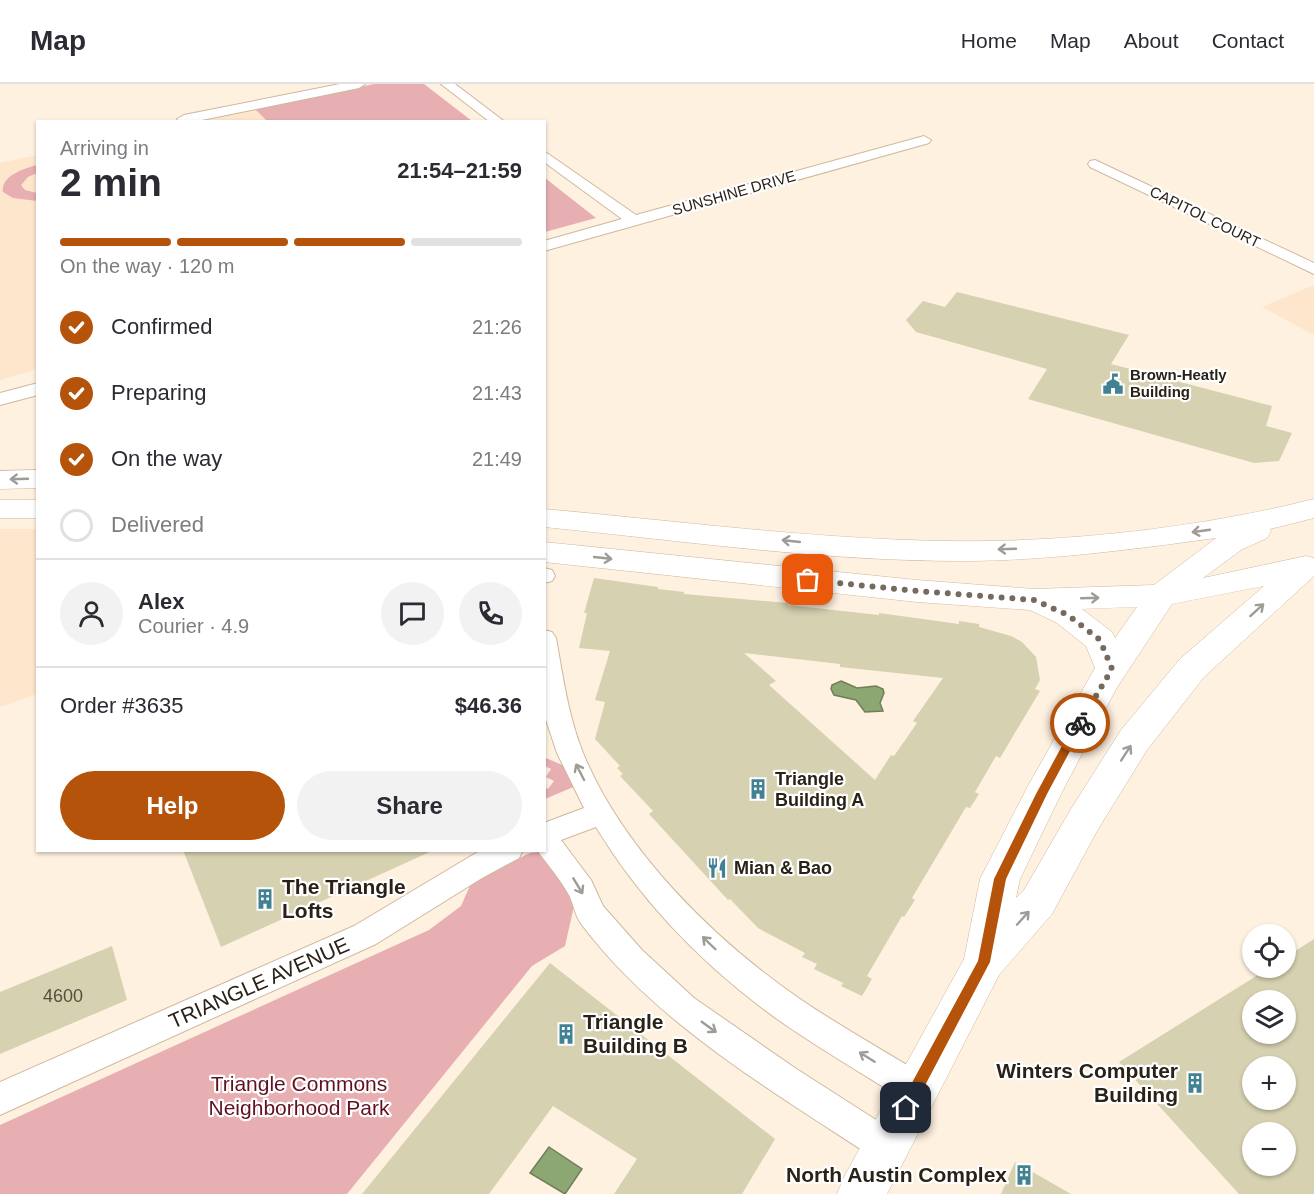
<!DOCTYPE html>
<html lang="en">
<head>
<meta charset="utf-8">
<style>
  :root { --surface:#fff; --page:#f2f2f3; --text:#2b2b33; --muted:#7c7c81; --line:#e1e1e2; --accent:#b45309 }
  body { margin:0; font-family:Arial,sans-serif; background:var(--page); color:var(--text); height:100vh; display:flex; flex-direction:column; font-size:22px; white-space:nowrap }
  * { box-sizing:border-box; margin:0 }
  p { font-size:20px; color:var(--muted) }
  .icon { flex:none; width:33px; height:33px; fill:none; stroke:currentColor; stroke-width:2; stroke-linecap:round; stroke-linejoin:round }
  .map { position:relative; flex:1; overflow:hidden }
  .details { position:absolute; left:36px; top:36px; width:510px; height:732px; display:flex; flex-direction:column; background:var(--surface); border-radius:0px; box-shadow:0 2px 4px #0004 }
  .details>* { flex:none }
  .fabs { position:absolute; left:1242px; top:840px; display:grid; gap:12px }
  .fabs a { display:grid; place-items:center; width:54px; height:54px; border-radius:50%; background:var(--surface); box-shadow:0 2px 4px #0004; font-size:30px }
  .pin { position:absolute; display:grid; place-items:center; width:51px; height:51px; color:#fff; margin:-26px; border-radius:12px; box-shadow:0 3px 9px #0006 }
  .courier { position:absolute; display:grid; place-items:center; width:60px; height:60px; margin:-30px; border:4px solid #b45309; border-radius:50%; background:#fff; color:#222; box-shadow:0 2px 8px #0007 }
  .overview em { font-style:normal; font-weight:700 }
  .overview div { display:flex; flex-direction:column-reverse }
  .overview { display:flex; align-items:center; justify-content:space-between; height:102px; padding:0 24px }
  h1 { font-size:39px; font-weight:700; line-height:45px }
  .bar { display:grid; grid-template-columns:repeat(4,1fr); gap:9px 6px; align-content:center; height:72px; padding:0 24px }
  .bar i { height:8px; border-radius:4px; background:var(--line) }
  .bar .active { background:var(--accent) }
  .bar p { grid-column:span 4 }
  .line { display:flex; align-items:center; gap:15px; padding:0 24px; border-top:2px solid var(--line) }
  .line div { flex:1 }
  .round { display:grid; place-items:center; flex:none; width:63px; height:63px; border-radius:32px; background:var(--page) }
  ol { padding:0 24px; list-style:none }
  li { display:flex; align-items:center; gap:18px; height:66px }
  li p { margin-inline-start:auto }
  li .icon { padding:6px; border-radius:50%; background:var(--accent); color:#fff; stroke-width:4 }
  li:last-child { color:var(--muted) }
  li i { width:33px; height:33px; border:3px solid var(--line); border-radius:50% }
  .cta { display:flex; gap:12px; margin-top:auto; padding:12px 24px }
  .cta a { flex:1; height:69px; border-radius:36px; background:var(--accent); color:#fff; font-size:24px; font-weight:700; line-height:69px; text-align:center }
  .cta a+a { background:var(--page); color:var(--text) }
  header { display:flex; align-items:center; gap:36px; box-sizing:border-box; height:84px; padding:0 30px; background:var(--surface); border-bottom:2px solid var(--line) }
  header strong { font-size:28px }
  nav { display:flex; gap:33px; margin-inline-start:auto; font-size:21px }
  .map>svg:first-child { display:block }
</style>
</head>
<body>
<header>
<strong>Map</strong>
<nav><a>Home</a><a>Map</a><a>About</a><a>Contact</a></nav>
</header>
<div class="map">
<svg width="1314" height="1110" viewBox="0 0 1314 1110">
  <rect width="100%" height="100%" fill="#fff1e0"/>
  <!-- built -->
  <g fill="#fde6cb">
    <polygon points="255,25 267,37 193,38"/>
    <polygon points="37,71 37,285 0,296 0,79"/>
    <polygon points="1314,201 1314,251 1262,223"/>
    <polygon points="0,445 38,445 37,610 0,623"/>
  </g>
  <!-- green -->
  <g fill="#e7afb2">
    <polygon points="374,0 424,0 472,37 267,37 255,25"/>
    <path d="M37 81V89L28 93 21 101 25 106 37 109V117L13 114 3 108C1 91 24 85 37 81Z"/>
    <polygon points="544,94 545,94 596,134 545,148"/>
    <polygon points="546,674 567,683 578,701 545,715 545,703 548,705 554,697 546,693 551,685 545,682"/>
    <polygon points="540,768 554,776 574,822 565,862 532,882 347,1110 0,1110 0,1041 429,846 461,822 472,797 530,769"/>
  </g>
  <!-- water -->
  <g fill="#8ca772" stroke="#6f7f57" stroke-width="1.5">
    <polygon points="841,597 857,604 876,602 883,605 884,609 880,619 883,627 865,628 856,616 834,611 831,605 832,601"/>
    <polygon points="549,1063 582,1085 565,1110 530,1089"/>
  </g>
  <!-- building -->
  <g fill="#d6d1b0" fill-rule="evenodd">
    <polygon points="957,208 1129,251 1111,280 1272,322 1266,342 1292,349 1279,377 1254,379 1028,315 1047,285 916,248 906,236 923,217 945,223"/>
    <path d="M594 494 658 503V505L684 508V510L788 519V521L879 531V529L959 540V537L979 540V543L1011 552 1022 558 1036 573 1040 596 1035 605 1040 607 1000 674 996 672 975 708 979 710 970 724 966 723 912 814 915 816 904 833 902 832 867 892 872 895 862 912 841 902 843 899 814 885 817 880 802 873 805 869 758 844 730 815 728 816 649 730 653 727 620 692 623 690 617 684 620 682 595 655 605 618 595 616 610 567 579 564 587 529H584ZM744 569 840 580V583L943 594 913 637 917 639 894 672 891 671 875 696 769 601 776 597Z"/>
    <polygon points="183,766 434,766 221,863"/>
    <path d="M1314 855V1110H1239L1119 978 1269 884H1286V873ZM1252 916H1286V950H1252ZM1252 982H1286V1016H1252ZM1252 1048H1286V1082H1252Z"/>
    <polygon points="112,862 127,916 0,970 0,908"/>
    <polygon points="550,879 775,1055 742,1110 614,1110 637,1075 553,1022 489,1110 362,1110"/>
    <polygon points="1015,1078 1071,1110 1001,1110"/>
  </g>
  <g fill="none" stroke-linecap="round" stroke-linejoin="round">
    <!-- street casing -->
    <g stroke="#ceb89d" stroke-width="2">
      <g id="street">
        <polygon points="340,0 365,0 359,4 192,38 179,38 177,35 184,31"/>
        <polygon points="441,0 455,0 505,38 490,38"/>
        <polygon points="924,52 931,56 929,59 544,167 544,157 622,135 544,78 544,67 636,131"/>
        <polygon points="1095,76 1314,179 1314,190 1090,83 1088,80 1090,77"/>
        <polygon points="38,299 38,311 0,321 0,309"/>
        <polygon points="544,484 552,486 555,492 552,497 544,499"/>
        <path d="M544 546 552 548 556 554C563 593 568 631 583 669 623 766 714 856 800 915 841 943 885 967 928 994L933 1005 928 1016 916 1021 904 1016C862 989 818 964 777 935 705 883 642 819 596 743L561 756 591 796 603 822 642 866 694 914 795 984 898 1050 903 1062 898 1074 886 1079 874 1074C771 1006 657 940 582 841 575 832 574 821 569 811 561 796 548 781 537 766H544V739L584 724 557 669 544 630Z"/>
        <polygon points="481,766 523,766 519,774 482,794 376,860 0,1031 0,998 354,842"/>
      </g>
    </g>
    <!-- primary casing -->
    <g stroke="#ceb89d" stroke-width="1">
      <g id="primary">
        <polygon points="38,386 38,404 0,405 0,387"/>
        <path d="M1314 415V434L1270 445 1271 447 1267 454 1241 466 1203 494 1306 472 1314 474V492L1204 593 1147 666 1097 747 1052 830 999 891 887 1110H837L844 1093 964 875 980 795 1029 700 1095 584 1086 562 1057 539 1030 526 917 518 544 478V458L917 496 1034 505 1154 501 1216 454C1135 465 1053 476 971 477 828 478 686 457 544 443V425C678 437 812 455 946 457 1064 459 1200 444 1314 415ZM1264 502 1180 575 1121 646 1071 725 1024 806 1016 814 1020 795 1061 710 1116 605 1172 520ZM1137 523 1115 554 1112 548 1082 525Z"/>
        <rect x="0" y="416" width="38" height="18"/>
      </g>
    </g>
    <!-- street -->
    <use href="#street" fill="#fff" fill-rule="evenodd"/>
    <!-- primary -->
    <use href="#primary" fill="#fff" fill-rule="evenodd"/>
  </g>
  <!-- one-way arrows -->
  <defs><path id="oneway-shaft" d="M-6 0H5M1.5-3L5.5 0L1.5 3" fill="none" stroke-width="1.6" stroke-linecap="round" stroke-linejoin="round" transform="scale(1.5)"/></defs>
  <g stroke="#9f9c97">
    <use href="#oneway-shaft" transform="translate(19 395) rotate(178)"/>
    <use href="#oneway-shaft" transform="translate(1201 447) rotate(172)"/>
    <use href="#oneway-shaft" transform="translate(791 457) rotate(-174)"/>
    <use href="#oneway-shaft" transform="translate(1007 465) rotate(178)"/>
    <use href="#oneway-shaft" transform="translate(603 474) rotate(6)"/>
    <use href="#oneway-shaft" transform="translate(1090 514) rotate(-2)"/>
    <use href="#oneway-shaft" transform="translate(1257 526) rotate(-42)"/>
    <use href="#oneway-shaft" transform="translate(1126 669) rotate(-57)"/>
    <use href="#oneway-shaft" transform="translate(580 688) rotate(-117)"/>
    <use href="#oneway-shaft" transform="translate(578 802) rotate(59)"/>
    <use href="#oneway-shaft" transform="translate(1023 834) rotate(-48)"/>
    <use href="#oneway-shaft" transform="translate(709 859) rotate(-136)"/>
    <use href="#oneway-shaft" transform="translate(709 943) rotate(36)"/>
    <use href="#oneway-shaft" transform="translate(867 973) rotate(-148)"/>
  </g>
  <!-- route -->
  <polygon fill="#b45309" points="1080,635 1085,639 1047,710 1006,795 990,878 911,1028 906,1030 901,1028 899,1024 901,1019 978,877 994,795 1036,710 1076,636"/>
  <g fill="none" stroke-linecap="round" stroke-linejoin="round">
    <!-- done -->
    <polyline stroke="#756a5d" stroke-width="6" stroke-dasharray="0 10.8" points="808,496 917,507 1034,516 1068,531 1100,556 1112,585 1080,639"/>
  </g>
  <!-- icons -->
  <defs>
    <g id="civic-bare" transform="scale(1.62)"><path d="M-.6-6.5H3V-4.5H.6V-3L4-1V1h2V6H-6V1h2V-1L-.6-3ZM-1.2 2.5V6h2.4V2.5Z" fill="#408293" stroke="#fff" stroke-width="2.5" paint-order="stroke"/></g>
    <g id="building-bare" transform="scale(1.62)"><path d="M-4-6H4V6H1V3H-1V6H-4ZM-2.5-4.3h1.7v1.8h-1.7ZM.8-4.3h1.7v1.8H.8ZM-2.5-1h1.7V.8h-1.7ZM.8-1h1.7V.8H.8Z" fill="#408293" stroke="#fff" stroke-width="2.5" paint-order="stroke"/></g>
    <g id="restaurant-bare" transform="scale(1.62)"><path d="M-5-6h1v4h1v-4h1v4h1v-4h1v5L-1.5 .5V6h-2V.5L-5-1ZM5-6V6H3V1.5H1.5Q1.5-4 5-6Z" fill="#408293" stroke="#fff" stroke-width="2.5" paint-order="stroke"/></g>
  </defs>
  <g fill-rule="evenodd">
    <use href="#civic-bare" x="1113" y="300"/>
    <use href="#building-bare" x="758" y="705"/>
    <use href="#restaurant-bare" x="717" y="784"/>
    <use href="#building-bare" x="265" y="815"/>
    <use href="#building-bare" x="566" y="950"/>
    <use href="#building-bare" x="1195" y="999"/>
    <use href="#building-bare" x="1024" y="1091"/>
  </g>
  <g text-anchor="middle" stroke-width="4.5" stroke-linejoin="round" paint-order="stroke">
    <!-- far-street labels -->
    <g font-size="15" fill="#2a2217" stroke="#fff">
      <text transform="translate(734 109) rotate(-16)" y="5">SUNSHINE DRIVE</text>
      <text transform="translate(1205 133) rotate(26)" y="5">CAPITOL COURT</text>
    </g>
    <!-- far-poi labels -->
    <g font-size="15" font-weight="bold" fill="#2a2217" stroke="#fff" text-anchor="start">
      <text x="1130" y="296">Brown-Heatly<tspan x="1130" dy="17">Building</tspan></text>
    </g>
    <!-- poi labels -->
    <g font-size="18" font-weight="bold" fill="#2a2217" stroke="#fff" text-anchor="start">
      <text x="775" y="701">Triangle<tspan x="775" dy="21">Building A</tspan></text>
      <text x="734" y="790">Mian &amp; Bao</text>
    </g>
    <!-- near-number labels -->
    <g font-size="18" fill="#554e3d">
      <text x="63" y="918">4600</text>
    </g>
    <!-- near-poi labels -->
    <g font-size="21" font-weight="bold" fill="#2a2217" stroke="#fff" text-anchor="start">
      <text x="282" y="810">The Triangle<tspan x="282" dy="24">Lofts</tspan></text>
      <text x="583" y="945">Triangle<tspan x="583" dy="24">Building B</tspan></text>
      <text x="1178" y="994" text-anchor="end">Winters Computer<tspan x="1178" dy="24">Building</tspan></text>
      <text x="1007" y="1098" text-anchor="end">North Austin Complex</text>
    </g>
    <!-- near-street labels -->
    <g font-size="21" fill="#2a2217" stroke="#fff">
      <text transform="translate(259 899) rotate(-24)" y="7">TRIANGLE AVENUE</text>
    </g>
    <!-- near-park labels -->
    <g font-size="21" fill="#601121" stroke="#fff">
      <text x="299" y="1007">Triangle Commons<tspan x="299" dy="24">Neighborhood Park</tspan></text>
    </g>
  </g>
</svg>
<div class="fabs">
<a><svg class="icon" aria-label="locate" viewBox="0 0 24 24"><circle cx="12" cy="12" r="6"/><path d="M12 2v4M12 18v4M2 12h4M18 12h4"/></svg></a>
<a><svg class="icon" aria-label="layers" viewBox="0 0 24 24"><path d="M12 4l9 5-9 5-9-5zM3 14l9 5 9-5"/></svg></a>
<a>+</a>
<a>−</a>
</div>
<div class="pin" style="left:808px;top:496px;background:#ea580c"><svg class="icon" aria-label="bag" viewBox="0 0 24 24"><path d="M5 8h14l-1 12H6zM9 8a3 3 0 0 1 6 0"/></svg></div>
<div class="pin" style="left:906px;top:1024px;background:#1f2937"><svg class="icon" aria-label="home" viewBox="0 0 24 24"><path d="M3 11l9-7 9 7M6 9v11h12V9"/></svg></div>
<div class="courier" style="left:1080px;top:639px"><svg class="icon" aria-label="bike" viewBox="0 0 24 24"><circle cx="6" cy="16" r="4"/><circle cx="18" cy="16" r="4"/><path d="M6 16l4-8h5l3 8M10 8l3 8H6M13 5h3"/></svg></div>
<section class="details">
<div class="overview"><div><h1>2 min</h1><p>Arriving in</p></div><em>21:54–21:59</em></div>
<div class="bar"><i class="active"></i><i class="active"></i><i class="active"></i><i></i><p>On the way · 120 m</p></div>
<ol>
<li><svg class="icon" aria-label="check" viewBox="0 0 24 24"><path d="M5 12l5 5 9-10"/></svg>Confirmed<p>21:26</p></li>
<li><svg class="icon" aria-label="check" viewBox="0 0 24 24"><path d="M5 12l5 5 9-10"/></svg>Preparing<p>21:43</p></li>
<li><svg class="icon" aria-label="check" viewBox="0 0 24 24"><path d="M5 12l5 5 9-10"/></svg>On the way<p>21:49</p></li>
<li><i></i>Delivered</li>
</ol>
<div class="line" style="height:108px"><a class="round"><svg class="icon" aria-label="person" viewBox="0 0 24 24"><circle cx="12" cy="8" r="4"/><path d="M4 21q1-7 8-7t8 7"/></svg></a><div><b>Alex</b><p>Courier · 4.9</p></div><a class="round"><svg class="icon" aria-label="chat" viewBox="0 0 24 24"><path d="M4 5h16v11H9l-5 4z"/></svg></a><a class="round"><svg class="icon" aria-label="phone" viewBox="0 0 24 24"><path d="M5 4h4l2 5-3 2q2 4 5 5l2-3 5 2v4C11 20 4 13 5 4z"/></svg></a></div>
<div class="line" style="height:78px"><div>Order #3635</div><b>$46.36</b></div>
<div class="cta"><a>Help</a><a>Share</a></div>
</section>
</div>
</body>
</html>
